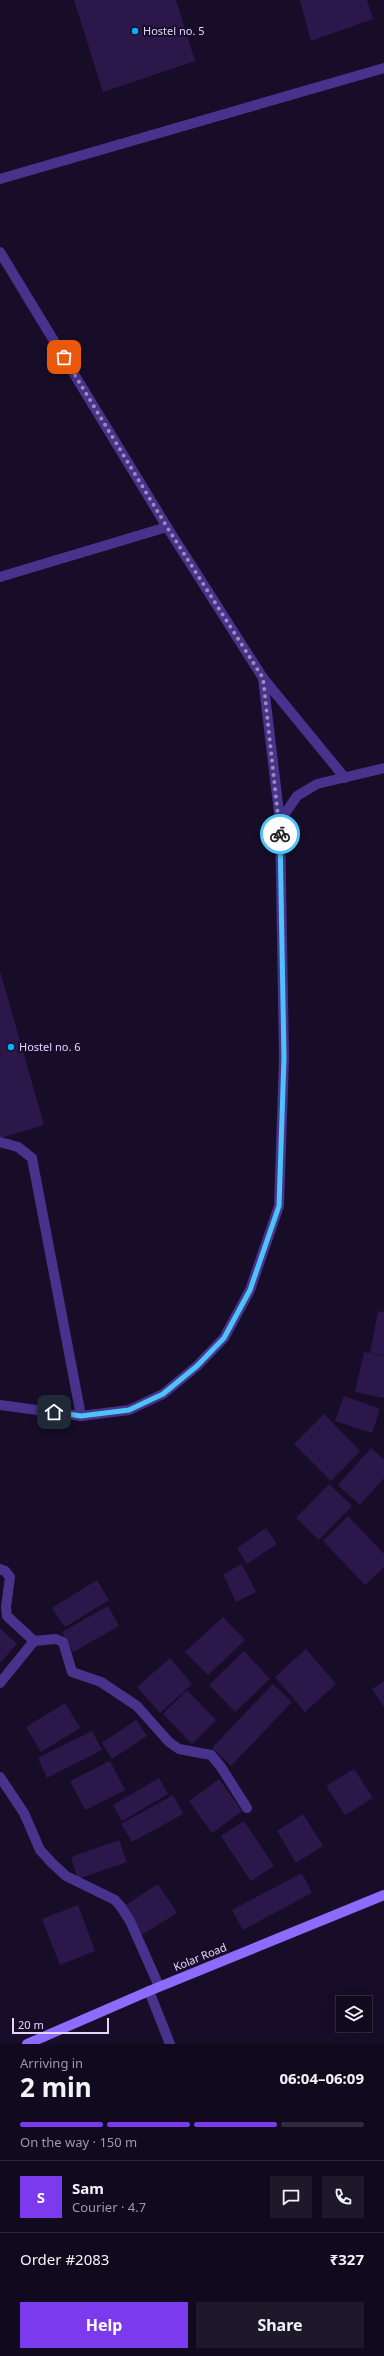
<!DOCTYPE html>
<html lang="en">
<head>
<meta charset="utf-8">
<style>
  :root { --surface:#110a1e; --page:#1e182b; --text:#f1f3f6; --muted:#9c9aa4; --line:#302b3c; --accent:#7c3aed }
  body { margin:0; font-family:"Noto Sans",sans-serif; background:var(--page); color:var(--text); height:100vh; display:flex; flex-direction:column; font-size:15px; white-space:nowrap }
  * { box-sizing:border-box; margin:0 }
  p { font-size:13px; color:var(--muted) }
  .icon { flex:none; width:22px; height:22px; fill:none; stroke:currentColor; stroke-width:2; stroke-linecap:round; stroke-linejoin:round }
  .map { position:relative; height:2044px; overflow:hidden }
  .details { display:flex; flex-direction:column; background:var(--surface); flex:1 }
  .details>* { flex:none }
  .tools { position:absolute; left:336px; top:1996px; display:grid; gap:8px }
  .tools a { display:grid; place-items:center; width:36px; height:36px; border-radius:0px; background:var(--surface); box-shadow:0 4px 16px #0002,0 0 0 1px var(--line); font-size:20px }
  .scale { position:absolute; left:12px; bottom:10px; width:97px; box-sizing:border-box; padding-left:4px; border:2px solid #e2d4ff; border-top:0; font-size:11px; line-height:14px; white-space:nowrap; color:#e2d4ff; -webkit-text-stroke:3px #170d28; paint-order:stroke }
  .pin { position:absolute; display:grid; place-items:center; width:34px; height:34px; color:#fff; margin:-17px; border-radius:8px; box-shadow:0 2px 6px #0006 }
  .courier { position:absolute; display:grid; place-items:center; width:40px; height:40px; margin:-20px; border:3px solid #4fc3f7; border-radius:50%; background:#fff; color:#222; box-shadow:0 1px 5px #0007 }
  .summary em { font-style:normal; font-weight:700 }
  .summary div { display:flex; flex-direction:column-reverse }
  .summary { display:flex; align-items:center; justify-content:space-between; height:68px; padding:0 20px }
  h1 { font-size:26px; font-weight:700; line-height:30px }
  .bar { display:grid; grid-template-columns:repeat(4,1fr); gap:6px 4px; align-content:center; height:48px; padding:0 20px }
  .bar i { height:5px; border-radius:3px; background:var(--line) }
  .bar .selected { background:var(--accent) }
  .bar p { grid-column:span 4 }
  .line { display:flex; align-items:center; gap:10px; padding:0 20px; border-top:1px solid var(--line) }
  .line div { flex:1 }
  .round { display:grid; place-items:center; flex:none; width:42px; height:42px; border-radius:0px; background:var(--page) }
  .action { display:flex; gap:8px; margin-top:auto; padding:8px 20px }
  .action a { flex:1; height:46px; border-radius:0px; background:var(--accent); color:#fff; font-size:16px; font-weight:700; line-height:46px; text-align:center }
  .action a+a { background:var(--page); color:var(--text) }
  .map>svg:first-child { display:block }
</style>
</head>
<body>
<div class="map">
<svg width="384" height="2044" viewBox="0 0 384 2044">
  <rect width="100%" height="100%" fill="#170d28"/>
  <!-- building -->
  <g fill="#2c174b">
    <polygon points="74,0 176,0 195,61 103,92"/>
    <polygon points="300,0 367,0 373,19 311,41"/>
    <polygon points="0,971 44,1125 0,1138"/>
    <polygon points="378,1311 384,1312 384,1355 370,1353"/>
    <polygon points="364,1352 384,1356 384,1398 355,1392"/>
    <polygon points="344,1396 380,1409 372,1433 335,1421"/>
    <polygon points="324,1414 360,1451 331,1481 294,1444"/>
    <polygon points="371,1448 384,1460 384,1478 360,1505 338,1485"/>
    <polygon points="329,1484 352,1506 319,1540 296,1518"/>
    <polygon points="348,1516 384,1554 384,1567 365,1585 323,1541"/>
    <polygon points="266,1528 277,1544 247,1564 237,1548"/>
    <polygon points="242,1564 256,1592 236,1602 223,1574"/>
    <polygon points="97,1580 109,1600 65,1627 52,1608"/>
    <polygon points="108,1606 119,1626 73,1652 62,1632"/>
    <polygon points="223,1617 245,1640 208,1675 185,1652"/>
    <polygon points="0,1628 17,1644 0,1663"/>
    <polygon points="306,1649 336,1684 305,1712 275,1677"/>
    <polygon points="244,1651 270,1679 235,1712 209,1685"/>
    <polygon points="170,1658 192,1684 160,1713 137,1687"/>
    <polygon points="384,1681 384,1707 372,1689"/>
    <polygon points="273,1684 292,1702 231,1766 212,1748"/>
    <polygon points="187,1690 216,1720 192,1744 163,1714"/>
    <polygon points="65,1703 80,1728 41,1752 26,1727"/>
    <polygon points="136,1720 147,1736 112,1759 102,1743"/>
    <polygon points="92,1731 102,1750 47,1778 38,1758"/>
    <polygon points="110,1761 125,1790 85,1810 70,1781"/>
    <polygon points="354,1769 373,1798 345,1815 326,1786"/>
    <polygon points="159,1778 168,1794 122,1821 113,1805"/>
    <polygon points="219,1779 242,1811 212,1833 189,1801"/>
    <polygon points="173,1795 183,1814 132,1842 121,1824"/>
    <polygon points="303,1814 323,1846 296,1863 277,1831"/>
    <polygon points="244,1821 274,1866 251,1881 221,1836"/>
    <polygon points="119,1840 127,1862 78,1879 71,1857"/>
    <polygon points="302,1873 312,1893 243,1930 232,1910"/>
    <polygon points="158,1884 177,1913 142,1935 124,1906"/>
    <polygon points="78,1905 95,1951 60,1965 42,1919"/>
  </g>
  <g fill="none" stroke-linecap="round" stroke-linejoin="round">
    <!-- lane -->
    <g stroke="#48338c" stroke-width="10">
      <polyline points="0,179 384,68"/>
      <polyline points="0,577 167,527"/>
      <polyline points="0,1142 18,1147 32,1158 81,1416"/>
    </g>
    <!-- street -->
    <g stroke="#48338c" stroke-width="10">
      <polyline points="0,252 167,527 263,678 345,778"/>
      <polyline points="263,678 280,821"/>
      <polyline points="0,1405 81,1416 129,1410 163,1394 197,1366 224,1338 250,1290 279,1206 284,1058 280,821 297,796 317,784 384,768"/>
      <polyline points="0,1569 5,1571 10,1577 6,1607 7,1616 34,1641 0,1683"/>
      <polyline points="34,1641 56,1639 63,1642 72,1672 101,1682 137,1706 169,1742 179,1749 211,1755 221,1767 247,1808"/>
      <polyline points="0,1777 24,1813 40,1850 52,1863 66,1876 115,1900 121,1907 130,1921 159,1986"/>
      <polyline points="149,1991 170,2044"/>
    </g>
    <!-- secondary -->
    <polyline stroke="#8d6bff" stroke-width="10" points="27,2044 149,1991 384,1895"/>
  </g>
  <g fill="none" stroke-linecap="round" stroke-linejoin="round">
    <!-- done -->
    <polyline stroke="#9b8eb4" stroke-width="4" stroke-dasharray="0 7.2" points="64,357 167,527 263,678 280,834"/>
    <!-- route -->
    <polyline stroke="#4fc3f7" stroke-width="5" points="54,1412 81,1416 129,1410 163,1394 197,1366 224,1338 250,1290 279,1206 284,1058 280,834"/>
  </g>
  <!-- markers -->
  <g fill="#00b3ff" stroke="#170d28" stroke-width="1.5">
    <circle cx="135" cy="31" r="4"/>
    <circle cx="11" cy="1047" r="4"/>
  </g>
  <g text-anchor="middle" stroke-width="4" stroke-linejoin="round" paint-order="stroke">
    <!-- poi labels -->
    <g font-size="11" fill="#e2d4ff" stroke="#170d28" text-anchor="start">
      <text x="143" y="35">Hostel no. 5</text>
      <text x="19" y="1051">Hostel no. 6</text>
    </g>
    <!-- street labels -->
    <g font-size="11" fill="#e2d4ff" stroke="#170d28">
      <text transform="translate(200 1957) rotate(-22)" y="4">Kolar Road</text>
    </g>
  </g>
</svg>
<div class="tools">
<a><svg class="icon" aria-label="layers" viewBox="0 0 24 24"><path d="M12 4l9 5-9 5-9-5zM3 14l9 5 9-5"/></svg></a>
</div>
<div class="scale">20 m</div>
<div class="pin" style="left:64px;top:357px;background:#ea580c"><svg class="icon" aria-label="bag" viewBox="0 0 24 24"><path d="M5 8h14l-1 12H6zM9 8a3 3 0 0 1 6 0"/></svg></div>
<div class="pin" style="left:54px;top:1412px;background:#1f2937"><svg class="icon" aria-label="home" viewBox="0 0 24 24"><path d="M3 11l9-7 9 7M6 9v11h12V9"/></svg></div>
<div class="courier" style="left:280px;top:834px"><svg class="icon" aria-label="bike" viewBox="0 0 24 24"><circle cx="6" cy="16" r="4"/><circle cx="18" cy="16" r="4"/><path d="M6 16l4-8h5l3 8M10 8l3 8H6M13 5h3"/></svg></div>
</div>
<section class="details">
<div class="summary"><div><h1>2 min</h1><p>Arriving in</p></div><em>06:04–06:09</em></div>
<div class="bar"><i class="selected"></i><i class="selected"></i><i class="selected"></i><i></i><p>On the way · 150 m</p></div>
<div class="line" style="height:72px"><b class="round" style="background:var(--accent);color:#fff">S</b><div><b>Sam</b><p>Courier · 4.7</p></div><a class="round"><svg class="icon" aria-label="chat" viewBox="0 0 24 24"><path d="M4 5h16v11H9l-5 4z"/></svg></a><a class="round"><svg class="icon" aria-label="phone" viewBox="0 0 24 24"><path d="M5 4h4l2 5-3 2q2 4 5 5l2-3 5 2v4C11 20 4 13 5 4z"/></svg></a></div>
<div class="line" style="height:52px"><div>Order #2083</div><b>₹327</b></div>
<div class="action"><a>Help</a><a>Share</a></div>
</section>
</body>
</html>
